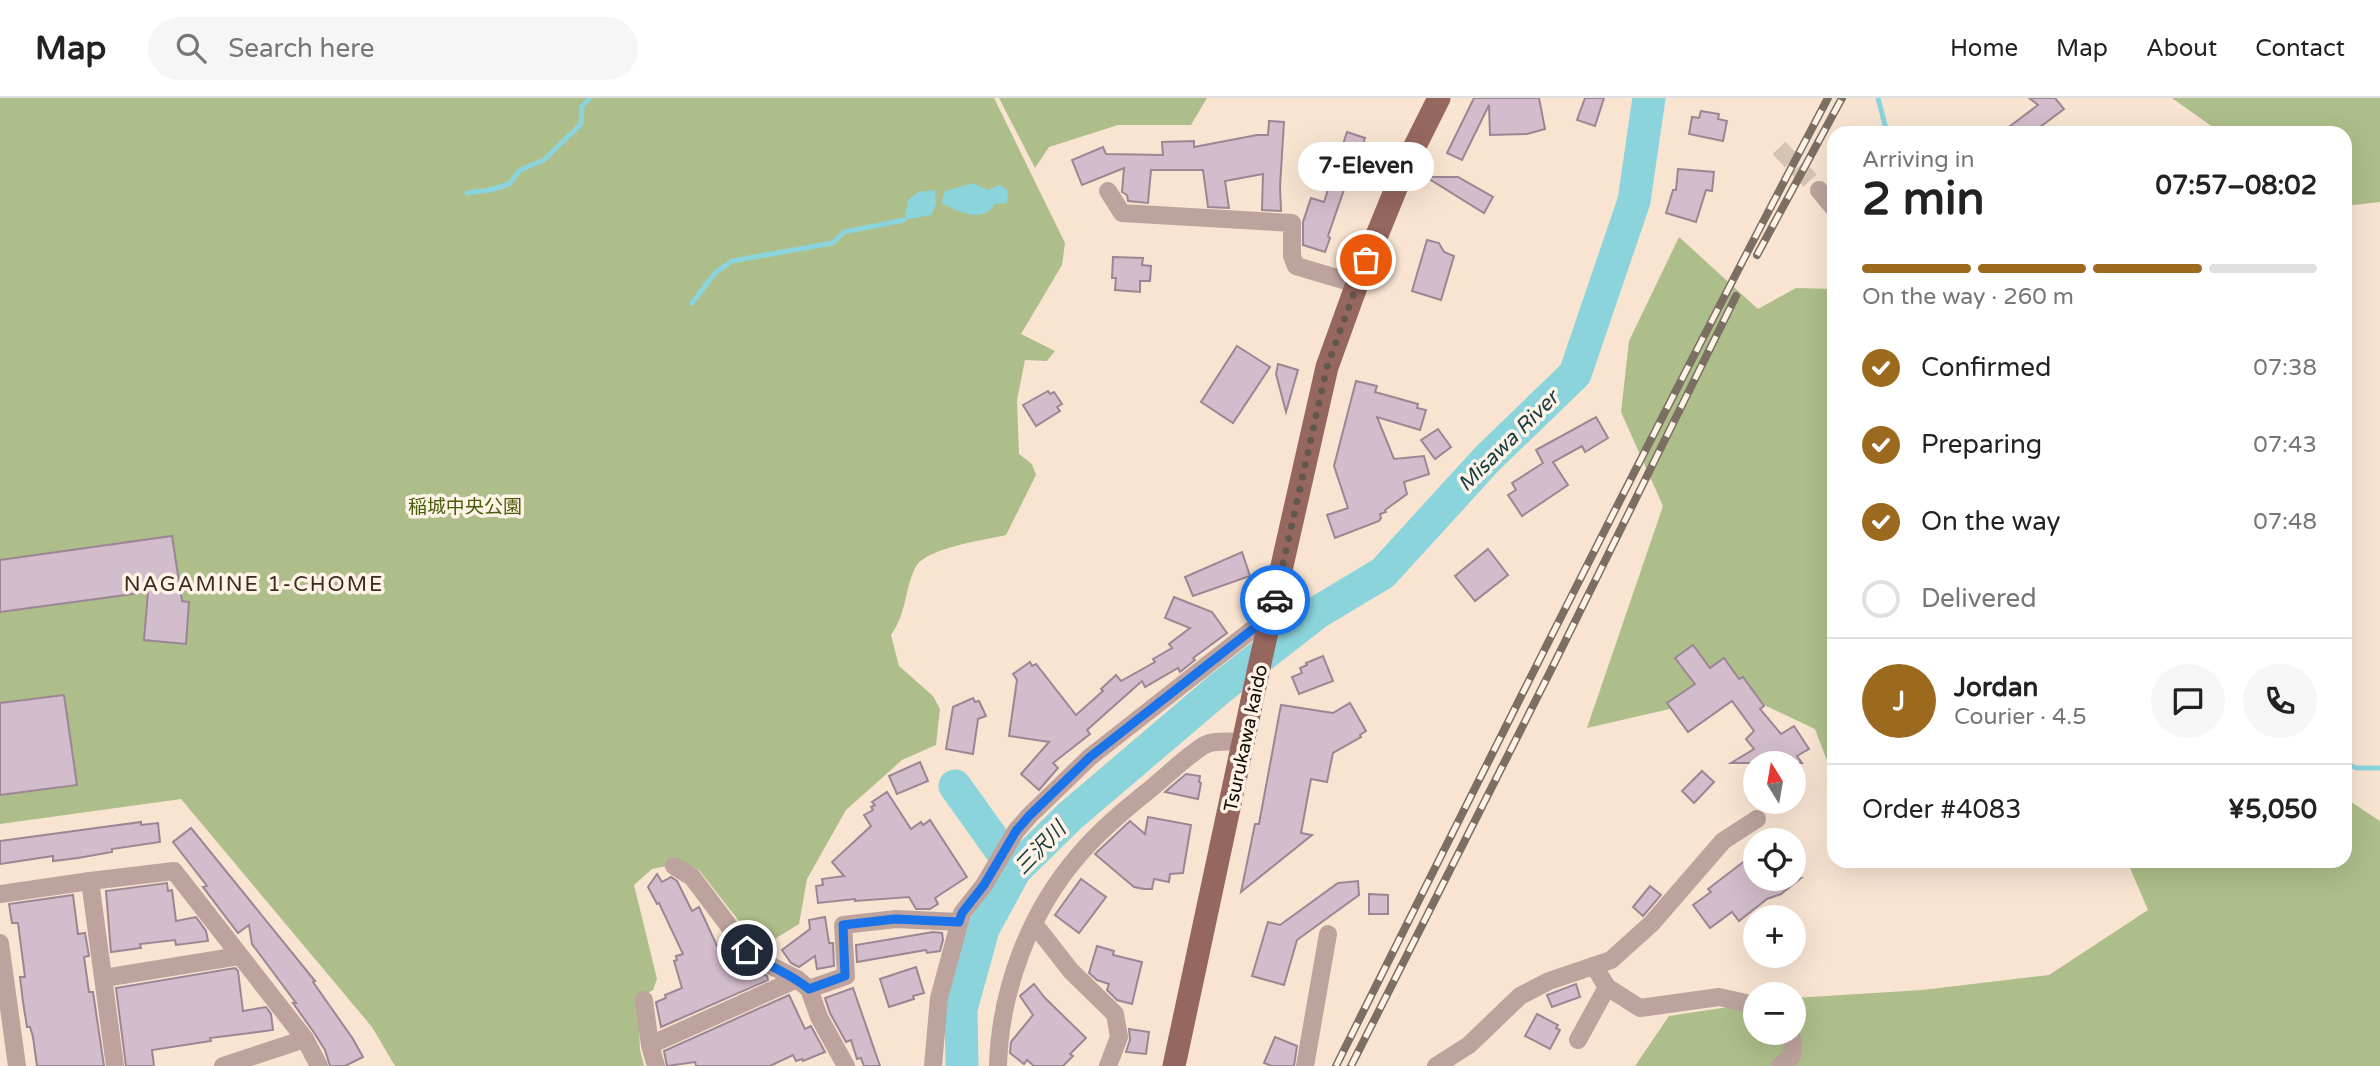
<!DOCTYPE html>
<html lang="en">
<head>
<meta charset="utf-8">
<style>
  :root { --surface:#fff; --page:#f6f6f6; --text:#222; --muted:#767676; --line:#e0e0e0; --accent:#9c6a1e }
  body { margin:0; font-family:"Varela Round","Noto Sans JP",sans-serif; background:var(--page); color:var(--text); height:100vh; display:flex; flex-direction:column; font-size:26px; white-space:nowrap }
  * { box-sizing:border-box; margin:0 }
  p { font-size:23px; color:var(--muted) }
  .icon { flex:none; width:38px; height:38px; fill:none; stroke:currentColor; stroke-width:2; stroke-linecap:round; stroke-linejoin:round }
  .map { position:relative; flex:1; overflow:hidden }
  .panel { position:absolute; left:1827px; top:28px; width:525px; height:742px; display:flex; flex-direction:column; background:var(--surface); border-radius:21px; box-shadow:0 7px 28px #0002 }
  .panel>* { flex:none }
  .needle { width:46px; rotate:349deg }
  .fabs { position:absolute; left:1743px; top:653px; display:grid; gap:14px }
  .fabs a { display:grid; place-items:center; width:63px; height:63px; border-radius:50%; background:var(--surface); box-shadow:0 7px 28px #0002; font-size:35px }
  .pin { position:absolute; display:grid; place-items:center; width:60px; height:60px; color:#fff; margin:-30px; border:4px solid #fff; border-radius:50%; box-shadow:0 2px 7px #0007 }
  .courier { position:absolute; display:grid; place-items:center; width:70px; height:70px; margin:-35px; border:5px solid #1a73e8; border-radius:50%; background:#fff; color:#222; box-shadow:0 2px 9px #0007 }
  .bubble { position:absolute; height:49px; border-radius:24px; background:var(--surface); box-shadow:0 7px 28px #0002; font-size:23px; font-weight:700; line-height:49px; text-align:center }
  .overview em { font-style:normal; font-weight:700 }
  .overview div { display:flex; flex-direction:column-reverse }
  .overview { display:flex; align-items:center; justify-content:space-between; height:119px; padding:0 35px }
  h1 { font-size:46px; font-weight:700; line-height:52px }
  .bar { display:grid; grid-template-columns:repeat(4,1fr); gap:10px 7px; align-content:center; height:84px; padding:0 35px }
  .bar i { height:9px; border-radius:5px; background:var(--line) }
  .bar .active { background:var(--accent) }
  .bar p { grid-column:span 4 }
  .line { display:flex; align-items:center; gap:18px; padding:0 35px; border-top:2px solid var(--line) }
  .line div { flex:1 }
  .round { display:grid; place-items:center; flex:none; width:74px; height:74px; border-radius:37px; background:var(--page) }
  ol { padding:0 35px; list-style:none }
  li { display:flex; align-items:center; gap:21px; height:77px }
  li p { margin-inline-start:auto }
  li .icon { padding:7px; border-radius:50%; background:var(--accent); color:#fff; stroke-width:4 }
  li:last-child { color:var(--muted) }
  li i { width:38px; height:38px; border:4px solid var(--line); border-radius:50% }
  header { display:flex; align-items:center; gap:42px; box-sizing:border-box; height:98px; padding:0 35px; background:var(--surface); border-bottom:2px solid var(--line) }
  header strong { font-size:33px }
  nav { display:flex; gap:38px; margin-inline-start:auto; font-size:24px }
  .search { width:490px; height:63px; background:var(--page); display:flex; align-items:center; gap:18px; box-sizing:border-box; padding:0 24px; border-radius:38px; color:var(--muted); font-size:26px }
  .map>svg:first-child { display:block }
</style>
</head>
<body>
<header>
<strong>Map</strong>
<div class="search"><svg class="icon" aria-label="search" viewBox="0 0 24 24"><circle cx="10" cy="10" r="6"/><path d="M15 15l6 6"/></svg>Search here</div>
<nav><a>Home</a><a>Map</a><a>About</a><a>Contact</a></nav>
</header>
<div class="map">
<svg width="2380" height="968" viewBox="0 0 2380 968">
  <rect width="100%" height="100%" fill="#f8e4d1"/>
  <!-- green -->
  <g fill="#adbe8a">
    <path d="M0 0H994L1065 145 1062 167 1021 236 1055 253 1047 263 1025 262 1017 302 1019 356 1032 366 1036 377 1006 437C985 442 924 450 915 470 904 494 907 514 891 537L899 568 933 598 940 611 936 647 902 662 846 712 807 781 799 826 760 850 699 772 682 765 652 771 634 787 657 881 653 892 638 901 640 952 644 968H395L372 929 181 701 0 726Z"/>
    <polygon points="999,0 1207,0 1191,27 1118,27 1049,49 1035,70"/>
    <polygon points="2172,0 2380,0 2380,104 2345,108 2345,35 2221,35"/>
    <polygon points="1679,139 1758,211 1796,190 1834,191 1834,681 1815,631 1739,595 1587,630 1663,408 1621,314 1629,243"/>
    <polygon points="2345,700 2380,723 2380,968 1635,968 1669,918 1755,905 1755,934 1794,934 1794,900 1922,892 2049,877 2148,812 2127,763 2345,763"/>
  </g>
  <!-- water -->
  <g fill="#8bd4db">
    <path d="M973 85 987 92 1000 87 1008 92 1007 105 995 106C982 127 958 113 941 105L945 93Z"/>
    <polygon points="935,92 936,106 931,117 904,122 908,102 918,94"/>
  </g>
  <g fill="none" stroke-linecap="round" stroke-linejoin="round">
    <!-- stream -->
    <g stroke="#8bd4db" stroke-width="5">
      <polyline points="1878,0 1887,35"/>
      <polyline points="467,95 490,92 509,86 520,72 544,62 581,26 582,8 590,0"/>
      <polyline points="692,205 715,175 732,163 833,145 844,134 904,122"/>
      <polyline points="2345,665 2356,670 2380,670"/>
    </g>
    <!-- river -->
    <g stroke="#8bd4db" stroke-width="33">
      <polyline points="955,688 1015,772"/>
      <polyline points="962,968 961,911 983,831 1015,772 1070,718 1219,591 1318,514 1383,475 1487,361 1575,276 1634,103 1649,0"/>
    </g>
  </g>
  <!-- building -->
  <g fill="#d3bccb" stroke="#9c8694" stroke-width="2">
    <polygon points="1474,0 1539,0 1545,31 1527,36 1490,37 1489,7 1462,62 1447,55"/>
    <polygon points="1585,0 1604,0 1595,28 1577,22"/>
    <polygon points="2029,0 2055,0 2064,11 2032,35 2001,35 2038,7"/>
    <polygon points="1701,13 1719,16 1718,21 1727,23 1723,43 1689,36 1692,19 1699,20"/>
    <polygon points="1269,23 1284,24 1280,89 1281,113 1262,112 1263,76 1225,83 1229,110 1208,109 1203,72 1151,72 1148,105 1128,103 1127,97 1122,94 1124,70 1082,87 1072,62 1103,49 1106,56 1163,57 1162,44 1194,43 1194,49 1257,37 1268,37"/>
    <polygon points="1347,34 1365,40 1359,58 1364,60 1354,88 1346,86 1328,138 1330,140 1325,154 1303,147 1303,124 1311,100 1324,104"/>
    <polygon points="1678,71 1714,74 1712,93 1706,92 1696,124 1666,115 1673,92 1676,92"/>
    <polygon points="1426,79 1458,79 1493,99 1484,115"/>
    <polygon points="1427,142 1439,145 1444,154 1454,158 1441,202 1412,193"/>
    <polygon points="1113,159 1143,160 1142,167 1151,168 1150,183 1140,183 1140,194 1115,192 1116,180 1112,180"/>
    <polygon points="1237,248 1270,269 1233,325 1201,304"/>
    <polygon points="1278,266 1298,272 1286,314 1276,276"/>
    <polygon points="1356,283 1377,288 1375,294 1418,306 1417,310 1426,312 1420,332 1377,319 1394,361 1424,358 1429,376 1404,384 1407,396 1385,412 1386,414 1380,416 1381,420 1379,423 1335,440 1327,417 1348,410 1334,368"/>
    <polygon points="1048,293 1050,296 1054,294 1062,306 1057,309 1060,313 1036,328 1023,307"/>
    <polygon points="1596,319 1608,340 1585,354 1582,348 1553,364 1568,387 1522,418 1508,397 1516,392 1512,385 1543,365 1536,352"/>
    <polygon points="1438,331 1451,349 1435,361 1421,342"/>
    <polygon points="172,438 182,503 189,504 186,546 144,542 148,494 0,514 0,462"/>
    <polygon points="1488,451 1508,477 1475,503 1455,478"/>
    <polygon points="1242,454 1250,478 1193,498 1185,479"/>
    <polygon points="1174,499 1212,514 1227,535 1193,560 1195,562 1180,574 1178,570 1145,589 1142,583 1087,632 1090,636 1053,665 1058,670 1039,692 1021,676 1049,644 1009,638 1017,582 1013,576 1030,564 1032,568 1036,566 1076,617 1103,593 1101,591 1116,577 1121,583 1155,564 1153,561 1172,550 1169,546 1190,530 1165,520"/>
    <polygon points="1693,547 1710,570 1724,560 1739,581 1743,579 1764,608 1760,611 1781,636 1794,628 1809,651 1797,658 1802,665 1731,665 1754,651 1746,641 1754,633 1732,603 1688,634 1667,605 1695,586 1675,560"/>
    <polygon points="1323,558 1333,583 1299,596 1292,579 1302,575 1300,570 1307,567 1306,565"/>
    <polygon points="64,597 77,687 0,697 0,605"/>
    <polygon points="973,600 975,604 979,603 986,618 978,621 973,656 946,651 953,609"/>
    <polygon points="1350,605 1366,633 1360,637 1361,639 1333,655 1327,684 1311,681 1301,735 1312,737 1241,794 1255,726 1259,726 1281,607 1333,615"/>
    <polygon points="920,664 928,683 897,696 889,678"/>
    <polygon points="1702,673 1714,684 1694,705 1682,693"/>
    <polygon points="1186,676 1200,678 1199,684 1201,685 1198,701 1165,694"/>
    <polygon points="887,694 911,731 921,724 923,727 930,722 967,779 935,800 938,806 930,811 916,811 909,799 855,803 855,801 818,805 816,788 823,787 822,781 844,778 832,764 871,728 864,717 873,712 871,709 875,707 872,704"/>
    <polygon points="1148,719 1191,727 1183,775 1170,776 1169,784 1154,781 1152,791 1144,791 1134,789 1095,756 1130,723 1145,736"/>
    <polygon points="141,724 141,727 158,725 160,744 112,751 112,754 78,760 53,763 53,758 0,766 0,743"/>
    <polygon points="191,730 315,883 313,884 353,941 363,959 345,968 330,968 325,952 315,936 293,905 296,905 252,846 249,827 238,835 203,789 207,788 173,744"/>
    <polygon points="1755,755 1755,780 1801,780 1781,796 1767,801 1739,823 1732,814 1710,830 1693,807 1711,794 1708,791"/>
    <polygon points="657,776 662,784 671,779 677,783 692,813 699,809 717,848 724,846 734,870 745,866 767,878 768,882 661,929 656,904 666,900 665,897 682,890 674,863 677,862 676,858 683,856 659,805 657,806 648,789"/>
    <polygon points="1081,781 1106,799 1079,835 1055,817"/>
    <polygon points="1358,783 1359,797 1297,842 1284,887 1252,878 1268,824 1280,827 1338,785"/>
    <polygon points="167,785 168,793 172,792 176,823 196,819 206,833 208,843 176,847 175,842 140,846 141,850 111,854 106,793"/>
    <polygon points="1650,788 1661,797 1643,818 1633,809"/>
    <polygon points="1369,796 1388,797 1388,816 1369,816"/>
    <polygon points="73,797 78,836 85,835 89,858 84,859 89,894 93,894 104,968 37,968 33,939 30,929 27,929 23,904 20,879 25,879 18,825 12,825 9,806"/>
    <polygon points="825,819 829,845 833,845 834,868 817,871 815,858 799,869 791,865 782,852 810,831 809,822"/>
    <polygon points="933,834 942,835 943,842 940,853 927,855 926,852 857,864 856,847"/>
    <polygon points="1097,848 1114,853 1113,857 1142,864 1132,906 1117,902 1107,892 1109,886 1097,882 1089,875"/>
    <polygon points="916,869 924,895 913,898 914,901 889,909 880,881"/>
    <polygon points="235,870 238,873 243,913 266,909 271,916 273,932 210,940 211,943 152,952 154,968 126,968 116,890"/>
    <polygon points="1034,886 1045,900 1086,940 1070,956 1073,958 1063,968 1034,968 1027,962 1024,966 1010,955 1011,944 1033,917 1020,898"/>
    <polygon points="1576,886 1580,899 1552,909 1547,897"/>
    <polygon points="853,890 880,968 864,968 861,960 857,961 851,942 846,944 830,915 825,900"/>
    <polygon points="789,897 805,931 811,928 825,954 803,963 802,961 796,963 793,957 770,968 696,968 695,964 667,968 664,953"/>
    <polygon points="1537,916 1558,927 1556,930 1560,932 1550,951 1525,938"/>
    <polygon points="1129,931 1149,934 1146,956 1126,954 1130,942"/>
    <polygon points="1275,939 1297,948 1294,968 1272,968 1264,965"/>
  </g>
  <g fill="none" stroke-linecap="round" stroke-linejoin="round">
    <!-- minor-tunnel -->
    <polyline stroke="#d6c4b3" stroke-width="18" stroke-dasharray="18 9" stroke-linecap="butt" points="1779,50 1819,92"/>
    <!-- minor -->
    <g stroke="#bda29d" stroke-width="18">
      <polyline points="1819,92 1832,108"/>
      <polyline points="1108,93 1122,115 1292,125 1292,158 1296,168 1357,186"/>
      <polyline points="674,768 692,779 747,852 756,860 797,881 809,891 819,919 846,968"/>
      <polyline points="90,783 174,773 305,941 319,968"/>
      <polyline points="0,796 90,783 115,968"/>
      <polyline points="1035,827 1071,873 1115,916 1119,939 1108,968"/>
      <polyline points="0,845 17,968"/>
      <polyline points="1594,868 1607,889 1640,910 1719,899 1755,907"/>
      <polyline points="104,880 239,858"/>
      <polyline points="809,891 846,878 843,827 896,821 959,824"/>
      <polyline points="644,902 650,947 656,968"/>
      <polyline points="1578,942 1607,889"/>
      <polyline points="650,947 797,881"/>
      <polyline points="223,968 305,941"/>
      <polyline points="933,968 939,900 962,815 984,787 1016,733 1029,718 1090,659 1272,516"/>
      <path d="M998 968C1000 893 1029 815 1078 758 1099 733 1123 713 1148 693 1161 683 1194 651 1207 646 1216 642 1233 644 1244 644"/>
      <polyline points="1305,968 1328,836"/>
      <polyline points="1436,968 1469,947 1520,898 1549,883 1611,862 1652,825 1723,743 1757,721"/>
      <polyline points="1780,968 1792,958 1793,943 1785,934"/>
    </g>
    <!-- major -->
    <polyline stroke="#96675f" stroke-width="23" points="1174,968 1260,565 1327,269 1357,186 1406,66 1439,0"/>
    <!-- rail casing -->
    <g stroke="#7b6f63" stroke-width="8">
      <g id="rail">
        <polyline points="1757,157 1842,0"/>
        <path d="M1336 968C1498 644 1659 320 1828 0"/>
        <polyline points="1351,968 1550,574 1736,198"/>
      </g>
    </g>
    <!-- rail -->
    <use href="#rail" stroke="#fff3e7" stroke-width="5" stroke-dasharray="16" stroke-linecap="butt"/>
  </g>
  <g fill="none" stroke-linecap="round" stroke-linejoin="round">
    <!-- done -->
    <polyline stroke="#62584d" stroke-width="7" stroke-dasharray="0 12.6" points="1275,502 1327,269 1366,162"/>
    <!-- route -->
    <path stroke="#1a73e8" stroke-width="9" d="M747 852C766 868 790 875 809 891L845 878 843 827 895 821 959 824 962 815 984 787 1016 733 1029 718 1090 659 1272 516 1275 502"/>
  </g>
  <g text-anchor="middle" stroke-width="7" stroke-linejoin="round" paint-order="stroke">
    <!-- park labels -->
    <g font-size="19" fill="#4a5d0b" stroke="#fff3e7">
      <text x="465" y="415">稲城中央公園</text>
    </g>
    <!-- street labels -->
    <g font-size="19" fill="#120c06" stroke="#fff3e7">
      <text transform="translate(1245 640) rotate(-78)" y="7">Tsurukawa kaido</text>
    </g>
    <!-- water labels -->
    <g font-size="21" font-style="italic" fill="#183c3f" stroke="#fff3e7">
      <text transform="translate(1508 343) rotate(-45)" y="7">Misawa River</text>
      <text transform="translate(1040 750) rotate(-46)" y="7">三沢川</text>
    </g>
    <!-- neighbourhood labels -->
    <g font-size="21" letter-spacing="2" fill="#3b2c1d" stroke="#fff3e7">
      <text x="254" y="493">NAGAMINE 1-CHOME</text>
    </g>
  </g>
</svg>
<div class="fabs">
<a><svg class="needle" viewBox="-14 -14 28 28"><path d="M0-13l5 13h-10z" fill="#e53935"/><path d="M0 13l5-13h-10z" fill="#767676"/></svg></a>
<a><svg class="icon" aria-label="locate" viewBox="0 0 24 24"><circle cx="12" cy="12" r="6"/><path d="M12 2v4M12 18v4M2 12h4M18 12h4"/></svg></a>
<a>+</a>
<a>−</a>
</div>
<div class="pin" style="left:1366px;top:162px;background:#ea580c"><svg class="icon" aria-label="bag" viewBox="0 0 24 24"><path d="M5 8h14l-1 12H6zM9 8a3 3 0 0 1 6 0"/></svg></div>
<div class="pin" style="left:747px;top:852px;background:#1f2937"><svg class="icon" aria-label="home" viewBox="0 0 24 24"><path d="M3 11l9-7 9 7M6 9v11h12V9"/></svg></div>
<div class="courier" style="left:1275px;top:502px"><svg class="icon" aria-label="car" viewBox="0 0 24 24"><path d="M5 17H2v-5l4-1 3-4h7l3 4 3 1v5h-3M9 17h6M6 11h13"/><circle cx="7" cy="17" r="2"/><circle cx="17" cy="17" r="2"/></svg></div>
<div class="bubble" style="left:1298px;top:44px;width:136px">7-Eleven</div>
<section class="panel">
<div class="overview"><div><h1>2 min</h1><p>Arriving in</p></div><em>07:57–08:02</em></div>
<div class="bar"><i class="active"></i><i class="active"></i><i class="active"></i><i></i><p>On the way · 260 m</p></div>
<ol>
<li><svg class="icon" aria-label="check" viewBox="0 0 24 24"><path d="M5 12l5 5 9-10"/></svg>Confirmed<p>07:38</p></li>
<li><svg class="icon" aria-label="check" viewBox="0 0 24 24"><path d="M5 12l5 5 9-10"/></svg>Preparing<p>07:43</p></li>
<li><svg class="icon" aria-label="check" viewBox="0 0 24 24"><path d="M5 12l5 5 9-10"/></svg>On the way<p>07:48</p></li>
<li><i></i>Delivered</li>
</ol>
<div class="line" style="height:126px"><b class="round" style="background:var(--accent);color:#fff">J</b><div><b>Jordan</b><p>Courier · 4.5</p></div><a class="round"><svg class="icon" aria-label="chat" viewBox="0 0 24 24"><path d="M4 5h16v11H9l-5 4z"/></svg></a><a class="round"><svg class="icon" aria-label="phone" viewBox="0 0 24 24"><path d="M5 4h4l2 5-3 2q2 4 5 5l2-3 5 2v4C11 20 4 13 5 4z"/></svg></a></div>
<div class="line" style="height:91px"><div>Order #4083</div><b>¥5,050</b></div>
</section>
</div>
</body>
</html>
